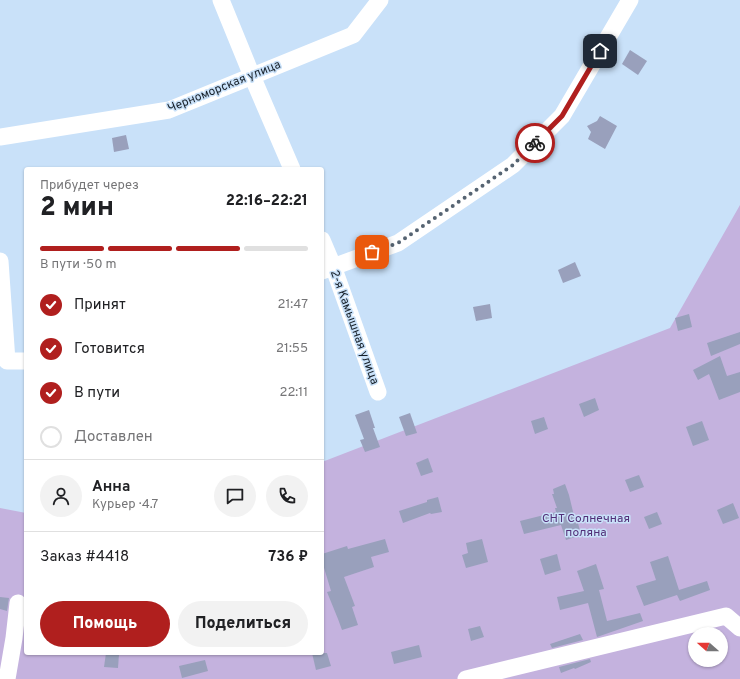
<!DOCTYPE html>
<html lang="ru">
<head>
<meta charset="utf-8">
<style>
  :root { --surface:#fff; --page:#f2f2f2; --text:#202124; --muted:#757577; --line:#e0e0e0; --accent:#b01f1e }
  body { margin:0; font-family:Overpass,sans-serif; background:var(--page); color:var(--text); height:100vh; display:flex; flex-direction:column; font-size:15px; white-space:nowrap }
  * { box-sizing:border-box; margin:0 }
  p { font-size:13px; color:var(--muted) }
  .icon { flex:none; width:22px; height:22px; fill:none; stroke:currentColor; stroke-width:2; stroke-linecap:round; stroke-linejoin:round }
  .map { position:relative; flex:1; overflow:hidden }
  .sheet { position:absolute; left:24px; top:167px; width:300px; height:488px; display:flex; flex-direction:column; background:var(--surface); border-radius:4px; box-shadow:0 1px 3px #0004 }
  .sheet>* { flex:none }
  .needle { width:26px; rotate:291deg }
  .buttons { position:absolute; left:688px; top:627px; display:grid; gap:8px }
  .buttons a { display:grid; place-items:center; width:40px; height:40px; border-radius:50%; background:var(--surface); box-shadow:0 1px 3px #0004; font-size:20px }
  .pin { position:absolute; display:grid; place-items:center; width:34px; height:34px; color:#fff; margin:-17px; border-radius:8px; box-shadow:0 2px 6px #0006 }
  .courier { position:absolute; display:grid; place-items:center; width:40px; height:40px; margin:-20px; border:3px solid #b01f1e; border-radius:50%; background:#fff; color:#222; box-shadow:0 1px 5px #0007 }
  .summary em { font-style:normal; font-weight:800 }
  .summary div { display:flex; flex-direction:column-reverse }
  .summary { display:flex; align-items:center; justify-content:space-between; height:68px; padding:0 16px }
  h1 { font-size:26px; font-weight:800; line-height:30px }
  .bar { display:grid; grid-template-columns:repeat(4,1fr); gap:6px 4px; align-content:center; height:48px; padding:0 16px }
  .bar i { height:5px; border-radius:3px; background:var(--line) }
  .bar .on { background:var(--accent) }
  .bar p { grid-column:span 4 }
  .line { display:flex; align-items:center; gap:10px; padding:0 16px; border-top:1px solid var(--line) }
  .line div { flex:1 }
  .round { display:grid; place-items:center; flex:none; width:42px; height:42px; border-radius:21px; background:var(--page) }
  ol { padding:0 16px; list-style:none }
  li { display:flex; align-items:center; gap:12px; height:44px }
  li p { margin-inline-start:auto }
  li .icon { padding:4px; border-radius:50%; background:var(--accent); color:#fff; stroke-width:4 }
  li:last-child { color:var(--muted) }
  li i { width:22px; height:22px; border:2px solid var(--line); border-radius:50% }
  .button { display:flex; gap:8px; margin-top:auto; padding:8px 16px }
  .button a { flex:1; height:46px; border-radius:24px; background:var(--accent); color:#fff; font-size:16px; font-weight:800; line-height:46px; text-align:center }
  .button a+a { background:var(--page); color:var(--text) }
  .map>svg:first-child { display:block }
</style>
</head>
<body>
<div class="map">
<svg width="740" height="679" viewBox="0 0 740 679">
  <rect width="100%" height="100%" fill="#c9e1f9"/>
  <!-- green -->
  <path fill="#c4b2de" fill-rule="evenodd" d="M740 205V679H0V508L26 513V653H322V462L670 328ZM695 634H721V660H695Z"/>
  <!-- building -->
  <g fill="#99a0bc">
    <polygon points="630,50 647,61 638,75 622,64"/>
    <polygon points="600,116 617,126 605,149 588,139 591,132 587,126 597,121"/>
    <polygon points="126,135 129,149 114,152 112,138"/>
    <polygon points="575,262 581,276 563,283 558,270"/>
    <polygon points="490,304 492,318 476,321 473,307"/>
    <polygon points="689,314 692,327 678,331 675,318"/>
    <polygon points="740,332 740,344 711,356 707,343"/>
    <polygon points="720,356 727,376 740,372 740,392 719,400 709,374 698,380 693,370"/>
    <polygon points="595,398 599,410 584,417 579,404"/>
    <polygon points="369,410 375,428 373,428 380,447 365,452 360,440 364,439 355,415"/>
    <polygon points="410,413 417,433 406,436 399,417"/>
    <polygon points="544,417 548,429 535,434 531,421"/>
    <polygon points="702,421 709,440 693,446 686,427"/>
    <polygon points="428,458 433,472 421,476 416,463"/>
    <polygon points="639,475 644,487 630,492 625,480"/>
    <polygon points="565,484 569,495 576,524 578,523 581,535 566,540 561,525 524,534 520,521 556,512 555,508 557,508 552,494 554,494 553,489"/>
    <polygon points="438,497 442,512 431,514 430,513 403,523 399,511 427,502 427,500"/>
    <polygon points="733,503 739,518 723,524 717,510"/>
    <polygon points="657,512 662,524 649,529 644,517"/>
    <polygon points="385,539 389,552 371,557 374,567 344,577 355,606 352,607 358,625 342,630 338,619 327,592 331,591 322,561 322,554 347,546 348,549"/>
    <polygon points="482,539 488,562 466,568 462,555 468,553 466,543"/>
    <polygon points="557,554 561,570 545,575 540,559"/>
    <polygon points="668,556 679,590 707,581 710,590 680,601 677,595 644,606 636,586 656,580 650,562"/>
    <polygon points="596,564 604,589 599,590 607,621 640,613 643,621 597,637 588,603 560,610 557,597 584,591 577,571"/>
    <polygon points="0,597 9,598 7,611 0,609"/>
    <polygon points="480,626 484,637 471,641 468,629"/>
    <polygon points="580,634 583,640 552,648 550,644"/>
    <polygon points="419,645 422,657 394,664 391,652"/>
    <polygon points="106,653 119,654 118,668 104,667"/>
    <polygon points="312,653 327,653 331,666 316,670"/>
    <polygon points="590,659 591,662 575,669 574,668 561,673 559,667"/>
    <polygon points="205,660 208,671 182,678 179,666"/>
  </g>
  <g fill="none" stroke-linecap="round" stroke-linejoin="round">
    <!-- minor -->
    <g stroke="#fff" stroke-width="17">
      <polyline points="221,0 252,76 292,169"/>
      <polyline points="0,137 169,110 353,35 380,0"/>
      <polyline points="322,240 333,266 378,392"/>
      <polyline points="0,261 7,361 26,361"/>
      <polyline points="322,271 398,243 513,165 562,116 630,0"/>
      <polyline points="7,679 14,638 18,603"/>
      <polyline points="466,679 726,616 740,628"/>
    </g>
  </g>
  <g fill="none" stroke-linecap="round" stroke-linejoin="round">
    <!-- done -->
    <polyline stroke="#566472" stroke-width="4" stroke-dasharray="0 7.2" points="372,252 398,243 513,165 535,143"/>
    <!-- route -->
    <polyline stroke="#b01f1e" stroke-width="5" points="535,143 562,116 600,51"/>
  </g>
  <g text-anchor="middle" stroke-width="3" stroke-linejoin="round" paint-order="stroke">
    <!-- street labels -->
    <g font-size="12" fill="#18212a" stroke="#c9e1f9">
      <text transform="translate(224 86) rotate(-22)" y="4">Черноморская улица</text>
      <text transform="translate(355 327) rotate(70)" y="4">2-я Камышная улица</text>
    </g>
    <!-- park labels -->
    <g font-size="12" fill="#512e77" stroke="#c9e1f9">
      <text x="586" y="522">СНТ Солнечная<tspan x="586" dy="14">поляна</tspan></text>
    </g>
  </g>
</svg>
<div class="buttons">
<a><svg class="needle" viewBox="-14 -14 28 28"><path d="M0-13l5 13h-10z" fill="#e53935"/><path d="M0 13l5-13h-10z" fill="#757577"/></svg></a>
</div>
<div class="pin" style="left:372px;top:252px;background:#ea580c"><svg class="icon" aria-label="bag" viewBox="0 0 24 24"><path d="M5 8h14l-1 12H6zM9 8a3 3 0 0 1 6 0"/></svg></div>
<div class="pin" style="left:600px;top:51px;background:#1f2937"><svg class="icon" aria-label="home" viewBox="0 0 24 24"><path d="M3 11l9-7 9 7M6 9v11h12V9"/></svg></div>
<div class="courier" style="left:535px;top:143px"><svg class="icon" aria-label="bike" viewBox="0 0 24 24"><circle cx="6" cy="16" r="4"/><circle cx="18" cy="16" r="4"/><path d="M6 16l4-8h5l3 8M10 8l3 8H6M13 5h3"/></svg></div>
<section class="sheet">
<div class="summary"><div><h1>2 мин</h1><p>Прибудет через</p></div><em>22:16–22:21</em></div>
<div class="bar"><i class="on"></i><i class="on"></i><i class="on"></i><i></i><p>В пути · 50 m</p></div>
<ol>
<li><svg class="icon" aria-label="check" viewBox="0 0 24 24"><path d="M5 12l5 5 9-10"/></svg>Принят<p>21:47</p></li>
<li><svg class="icon" aria-label="check" viewBox="0 0 24 24"><path d="M5 12l5 5 9-10"/></svg>Готовится<p>21:55</p></li>
<li><svg class="icon" aria-label="check" viewBox="0 0 24 24"><path d="M5 12l5 5 9-10"/></svg>В пути<p>22:11</p></li>
<li><i></i>Доставлен</li>
</ol>
<div class="line" style="height:72px"><a class="round"><svg class="icon" aria-label="person" viewBox="0 0 24 24"><circle cx="12" cy="8" r="4"/><path d="M4 21q1-7 8-7t8 7"/></svg></a><div><b>Анна</b><p>Курьер · 4.7</p></div><a class="round"><svg class="icon" aria-label="chat" viewBox="0 0 24 24"><path d="M4 5h16v11H9l-5 4z"/></svg></a><a class="round"><svg class="icon" aria-label="phone" viewBox="0 0 24 24"><path d="M5 4h4l2 5-3 2q2 4 5 5l2-3 5 2v4C11 20 4 13 5 4z"/></svg></a></div>
<div class="line" style="height:52px"><div>Заказ #4418</div><b>736 ₽</b></div>
<div class="button"><a>Помощь</a><a>Поделиться</a></div>
</section>
</div>
</body>
</html>
